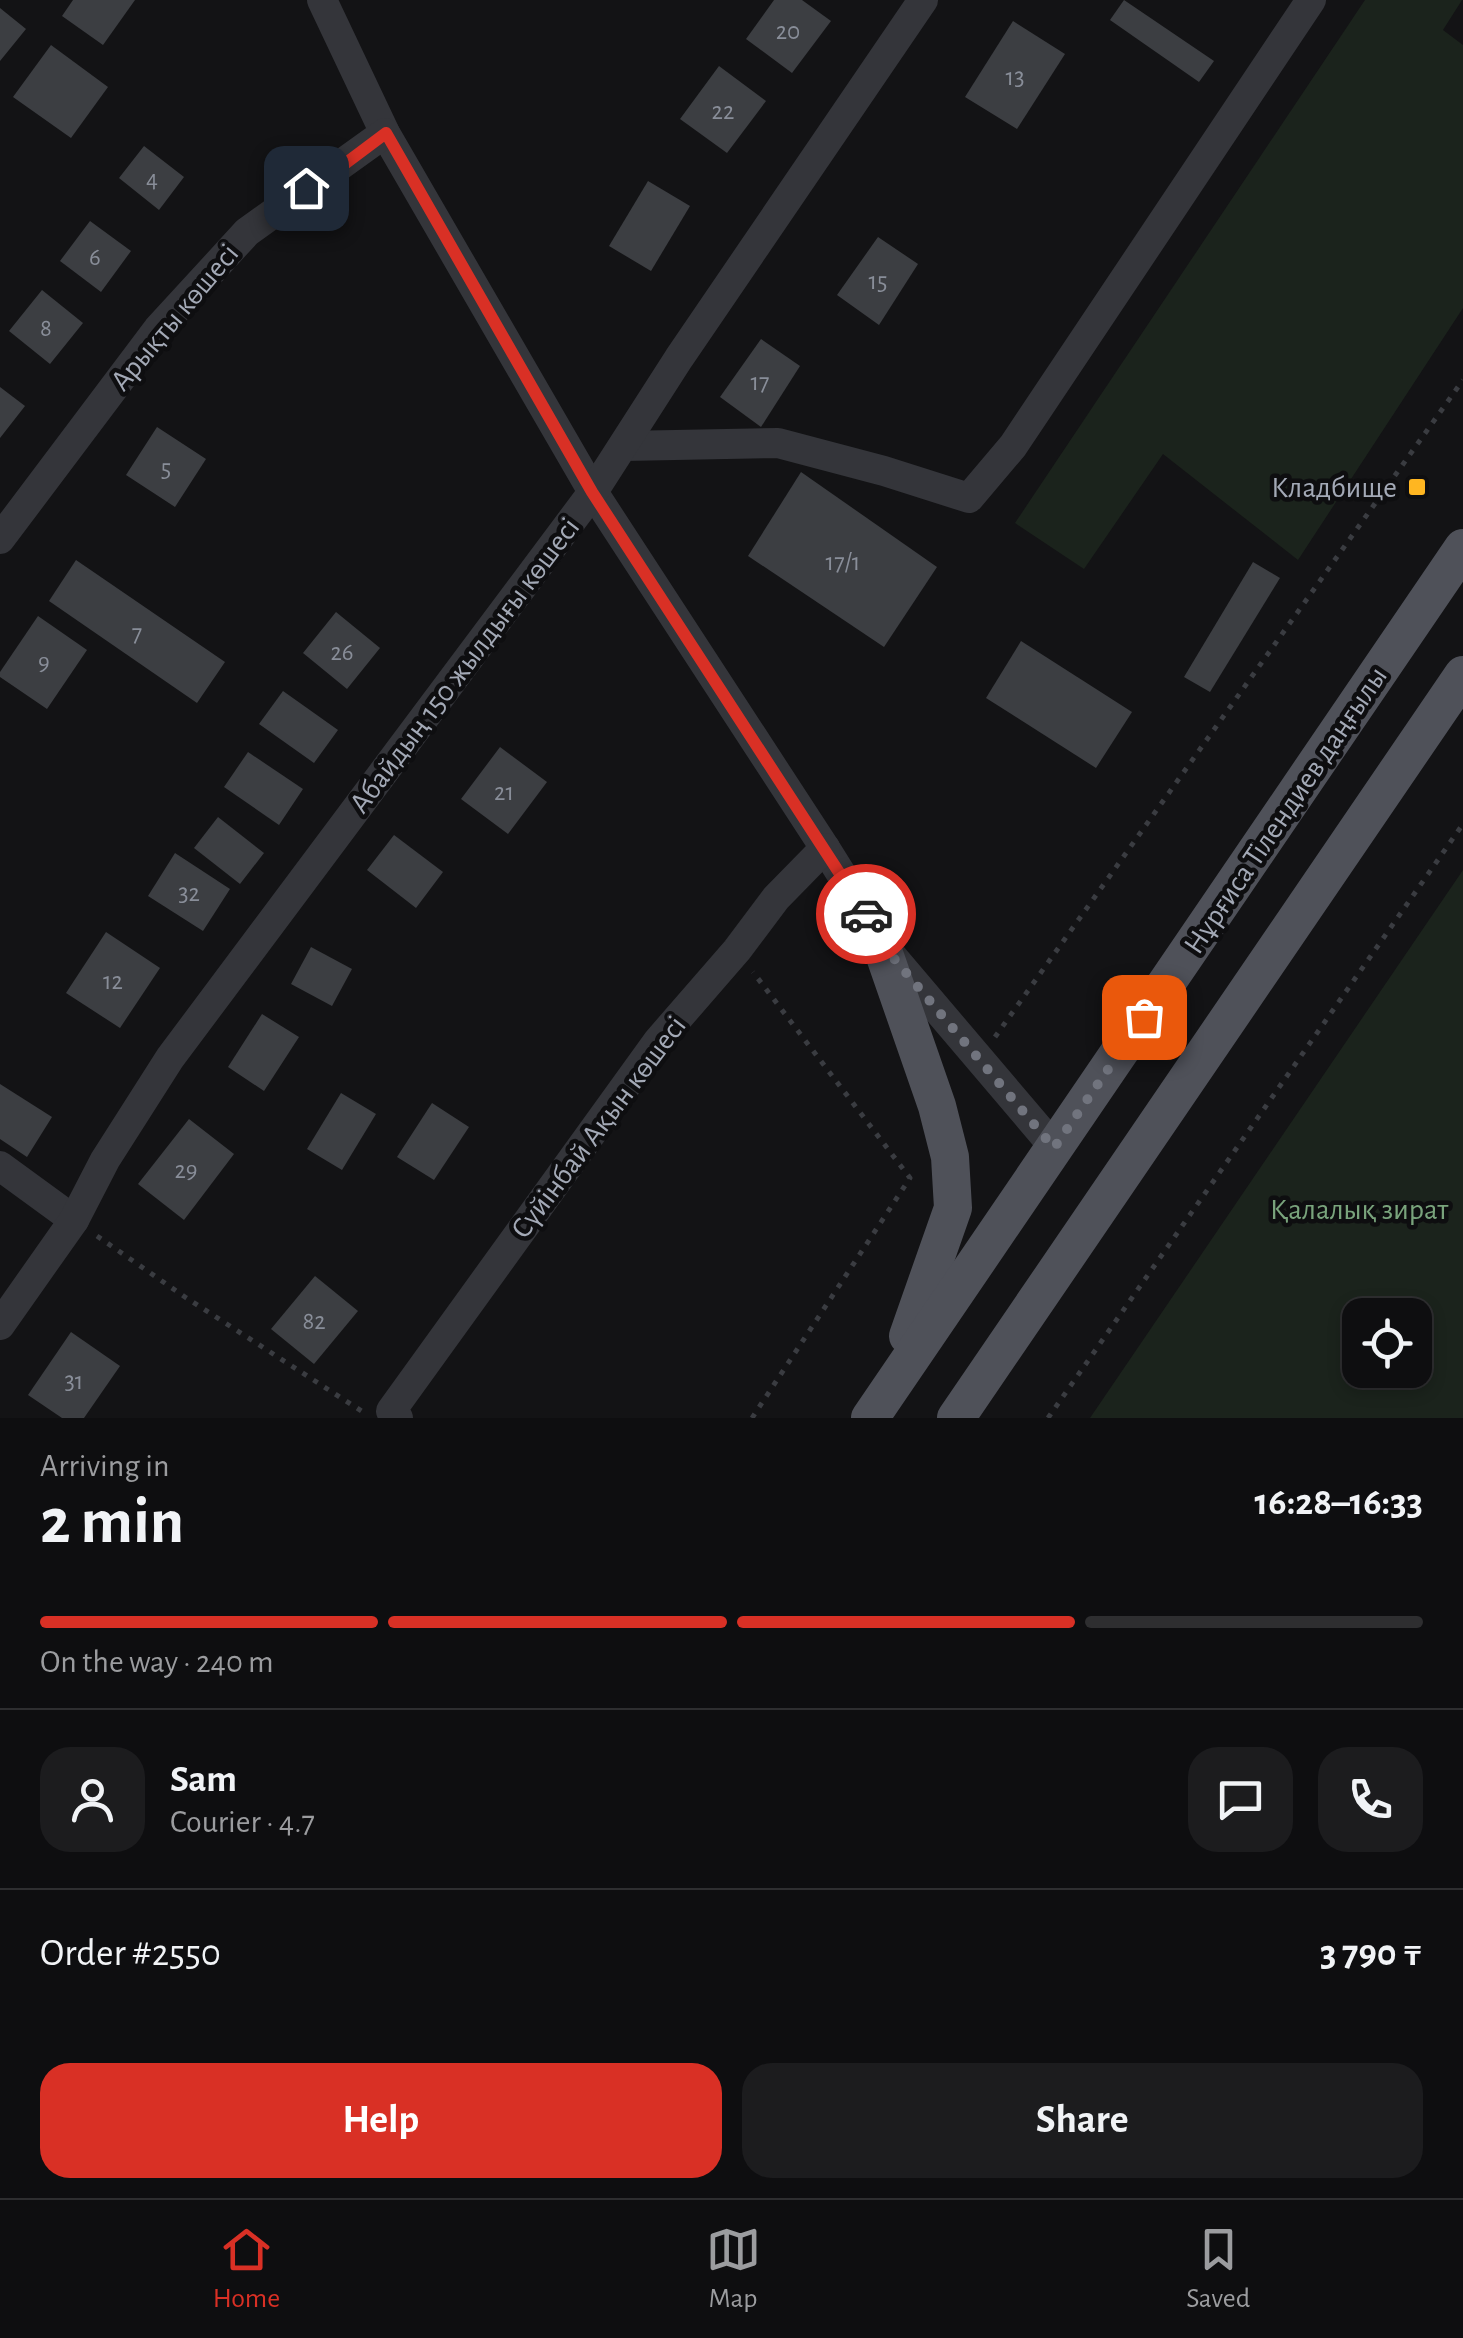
<!DOCTYPE html>
<html lang="en">
<head>
<meta charset="utf-8">
<style>
  :root { --surface:#0e0e10; --page:#1c1c1e; --text:#f1f3f6; --muted:#9b9c9f; --line:#2e2e30; --accent:#d93025 }
  body { margin:0; font-family:"Alegreya Sans",sans-serif; background:var(--page); color:var(--text); height:100vh; display:flex; flex-direction:column; font-size:38px; white-space:nowrap }
  * { box-sizing:border-box; margin:0 }
  p { font-size:32px; color:var(--muted) }
  .icon { flex:none; width:55px; height:55px; fill:none; stroke:currentColor; stroke-width:2; stroke-linecap:round; stroke-linejoin:round }
  .map { position:relative; height:1418px; overflow:hidden }
  .details { display:flex; flex-direction:column; background:var(--surface); flex:1 }
  .details>* { flex:none }
  .controls { position:absolute; left:1342px; top:1298px; display:grid; gap:20px }
  .controls a { display:grid; place-items:center; width:90px; height:90px; border-radius:20px; background:var(--surface); box-shadow:0 5px 15px #0003,0 0 0 2px var(--line); font-size:50px }
  .pin { position:absolute; display:grid; place-items:center; width:85px; height:85px; color:#fff; margin:-42px; border-radius:20px; box-shadow:0 5px 15px #0006 }
  .courier { position:absolute; display:grid; place-items:center; width:100px; height:100px; margin:-50px; border:8px solid #d93025; border-radius:50%; background:#fff; color:#222; box-shadow:0 2px 12px #0007 }
  .head em { font-style:normal; font-weight:600 }
  .head div { display:flex; flex-direction:column-reverse }
  .head { display:flex; align-items:center; justify-content:space-between; height:170px; padding:0 40px }
  h1 { font-size:65px; font-weight:600; line-height:75px }
  .bar { display:grid; grid-template-columns:repeat(4,1fr); gap:15px 10px; align-content:center; height:120px; padding:0 40px }
  .bar i { height:12px; border-radius:8px; background:var(--line) }
  .bar .on { background:var(--accent) }
  .bar p { grid-column:span 4 }
  .line { display:flex; align-items:center; gap:25px; padding:0 40px; border-top:2px solid var(--line) }
  .line div { flex:1 }
  .round { display:grid; place-items:center; flex:none; width:105px; height:105px; border-radius:30px; background:var(--page) }
  .action { display:flex; gap:20px; margin-top:auto; padding:20px 40px }
  .action a { flex:1; height:115px; border-radius:30px; background:var(--accent); color:#fff; font-size:40px; font-weight:600; line-height:115px; text-align:center }
  .action a+a { background:var(--page); color:var(--text) }
  .dock { display:flex; justify-content:space-around; align-items:center; height:140px; border-top:2px solid var(--line); background:var(--surface); font-size:28px; color:var(--muted) }
  .dock a { display:grid; justify-items:center; gap:5px }
  .dock .on { color:var(--accent) }
  .map>svg:first-child { display:block }
</style>
</head>
<body>
<div class="map">
<svg width="1463" height="1418" viewBox="0 0 1463 1418">
  <rect width="100%" height="100%" fill="#131315"/>
  <!-- green -->
  <g fill="#1b231c" fill-rule="evenodd">
    <polygon points="1365,0 1462,0 1443,30 1463,45 1463,308 1298,560 1163,454 1084,569 1015,523"/>
    <path d="M1463 870V1418H1090ZM1415 1315V1370H1360V1315Z"/>
  </g>
  <!-- building -->
  <g fill="#3c3e42">
    <polygon points="73,0 135,0 103,45 62,16"/>
    <polygon points="774,0 802,0 831,21 792,73 746,39"/>
    <polygon points="1124,0 1214,61 1199,82 1110,20"/>
    <polygon points="0,8 26,29 0,61"/>
    <polygon points="1013,21 1065,54 1017,129 965,97"/>
    <polygon points="51,45 108,87 71,138 13,97"/>
    <polygon points="719,66 766,101 727,153 680,119"/>
    <polygon points="144,146 184,177 159,210 119,178"/>
    <polygon points="648,181 690,206 651,271 609,246"/>
    <polygon points="90,221 131,251 101,292 60,261"/>
    <polygon points="878,237 918,264 879,325 837,295"/>
    <polygon points="42,290 83,323 50,364 9,331"/>
    <polygon points="761,339 800,366 761,427 720,397"/>
    <polygon points="0,387 25,406 0,438"/>
    <polygon points="157,427 206,459 175,507 126,475"/>
    <polygon points="801,472 937,567 884,647 748,556"/>
    <polygon points="76,560 225,662 197,703 49,601"/>
    <polygon points="1253,562 1280,578 1210,692 1184,677"/>
    <polygon points="336,612 380,648 347,689 303,653"/>
    <polygon points="38,616 87,650 47,709 0,677 0,672"/>
    <polygon points="1021,641 1132,712 1096,768 986,698"/>
    <polygon points="283,691 338,730 314,763 259,724"/>
    <polygon points="500,747 547,782 508,834 461,799"/>
    <polygon points="248,752 303,789 279,825 224,787"/>
    <polygon points="218,817 264,853 240,884 194,848"/>
    <polygon points="394,835 443,872 416,908 367,870"/>
    <polygon points="175,853 230,889 203,931 148,896"/>
    <polygon points="106,932 160,968 120,1028 66,993"/>
    <polygon points="311,947 352,969 332,1006 291,984"/>
    <polygon points="262,1014 299,1037 264,1091 228,1067"/>
    <polygon points="0,1084 52,1117 27,1157 0,1139"/>
    <polygon points="341,1093 376,1114 342,1170 307,1149"/>
    <polygon points="432,1103 469,1127 434,1180 397,1157"/>
    <polygon points="189,1119 234,1154 184,1220 138,1184"/>
    <polygon points="315,1276 358,1311 314,1364 271,1329"/>
    <polygon points="71,1332 120,1366 84,1418 62,1418 28,1395"/>
  </g>
  <g fill="none" stroke-linecap="round" stroke-linejoin="round">
    <!-- path -->
    <g stroke="#3a3c41" stroke-width="5" stroke-dasharray="5 8" stroke-linecap="butt">
      <polyline points="995,1037 1463,380"/>
      <polyline points="97,1236 185,1297 363,1412"/>
      <polyline points="752,1418 910,1178 753,972"/>
      <polyline points="1048,1418 1463,824"/>
    </g>
    <!-- minor -->
    <g stroke="#34353a" stroke-width="30">
      <polyline points="322,0 385,133 593,492 825,848 865,912 880,942 1055,1148"/>
      <polyline points="624,446 778,443 884,471 969,498 1013,446 1311,0"/>
      <polyline points="0,539 158,329 247,232 385,133"/>
      <polyline points="0,1166 74,1220"/>
      <polyline points="0,1325 74,1220 105,1160 170,1058 593,492 679,358 923,0"/>
      <polyline points="398,1418 391,1411 658,1041 737,950 776,898 825,848"/>
    </g>
    <!-- major -->
    <g stroke="#4f5159" stroke-width="38">
      <polyline points="880,942 937,1106 950,1157 953,1208 908,1336"/>
      <polyline points="870,1418 1463,548"/>
      <polyline points="956,1418 1463,675"/>
    </g>
  </g>
  <g fill="none" stroke-linecap="round" stroke-linejoin="round">
    <!-- done -->
    <polyline stroke="#71747e" stroke-width="10" stroke-dasharray="0 18" points="866,914 880,942 1054,1148 1144,1017"/>
    <!-- route -->
    <polyline stroke="#d93025" stroke-width="12" points="306,188 330,175 386,133 592,492 866,914"/>
  </g>
  <!-- markers -->
  <rect fill="#ffb621" stroke="#0e0e10" stroke-width="4" x="1407" y="477" width="20" height="20" rx="5"/>
  <g text-anchor="middle" stroke-width="9" stroke-linejoin="round" paint-order="stroke">
    <!-- number labels -->
    <g font-size="25" fill="#898e99">
      <text x="788" y="39">20</text>
      <text x="1015" y="85">13</text>
      <text x="723" y="119">22</text>
      <text x="152" y="187">4</text>
      <text x="95" y="265">6</text>
      <text x="878" y="289">15</text>
      <text x="46" y="336">8</text>
      <text x="760" y="390">17</text>
      <text x="166" y="476">5</text>
      <text x="843" y="570">17/1</text>
      <text x="137" y="641">7</text>
      <text x="342" y="660">26</text>
      <text x="44" y="670">9</text>
      <text x="504" y="800">21</text>
      <text x="189" y="901">32</text>
      <text x="113" y="989">12</text>
      <text x="186" y="1178">29</text>
      <text x="314" y="1329">82</text>
      <text x="74" y="1389">31</text>
    </g>
    <!-- street labels -->
    <g font-size="30" fill="#a3a9b6" stroke="#0e0e10">
      <text transform="translate(174 317) rotate(-50)" y="10">Арықты көшесі</text>
      <text transform="translate(464 665) rotate(-53)" y="10">Абайдың 150 жылдығы көшесі</text>
      <text transform="translate(1285 810) rotate(-56)" y="10">Нұрғиса Тілендиев даңғылы</text>
      <text transform="translate(598 1127) rotate(-53)" y="10">Сүйінбай Ақын көшесі</text>
    </g>
    <!-- poi labels -->
    <g font-size="30" fill="#a3a9b6" stroke="#0e0e10" text-anchor="end">
      <text x="1397" y="497">Кладбище</text>
    </g>
    <!-- park labels -->
    <g font-size="30" fill="#79a37c" stroke="#0e0e10">
      <text x="1359" y="1219">Қалалық зират</text>
    </g>
  </g>
</svg>
<div class="controls">
<a><svg class="icon" aria-label="locate" viewBox="0 0 24 24"><circle cx="12" cy="12" r="6"/><path d="M12 2v4M12 18v4M2 12h4M18 12h4"/></svg></a>
</div>
<div class="pin" style="left:1144px;top:1017px;background:#ea580c"><svg class="icon" aria-label="bag" viewBox="0 0 24 24"><path d="M5 8h14l-1 12H6zM9 8a3 3 0 0 1 6 0"/></svg></div>
<div class="pin" style="left:306px;top:188px;background:#1f2937"><svg class="icon" aria-label="home" viewBox="0 0 24 24"><path d="M3 11l9-7 9 7M6 9v11h12V9"/></svg></div>
<div class="courier" style="left:866px;top:914px"><svg class="icon" aria-label="car" viewBox="0 0 24 24"><path d="M5 17H2v-5l4-1 3-4h7l3 4 3 1v5h-3M9 17h6M6 11h13"/><circle cx="7" cy="17" r="2"/><circle cx="17" cy="17" r="2"/></svg></div>
</div>
<section class="details">
<div class="head"><div><h1>2 min</h1><p>Arriving in</p></div><em>16:28–16:33</em></div>
<div class="bar"><i class="on"></i><i class="on"></i><i class="on"></i><i></i><p>On the way · 240 m</p></div>
<div class="line" style="height:180px"><a class="round"><svg class="icon" aria-label="person" viewBox="0 0 24 24"><circle cx="12" cy="8" r="4"/><path d="M4 21q1-7 8-7t8 7"/></svg></a><div><b>Sam</b><p>Courier · 4.7</p></div><a class="round"><svg class="icon" aria-label="chat" viewBox="0 0 24 24"><path d="M4 5h16v11H9l-5 4z"/></svg></a><a class="round"><svg class="icon" aria-label="phone" viewBox="0 0 24 24"><path d="M5 4h4l2 5-3 2q2 4 5 5l2-3 5 2v4C11 20 4 13 5 4z"/></svg></a></div>
<div class="line" style="height:130px"><div>Order #2550</div><b>3 790 ₸</b></div>
<div class="action"><a>Help</a><a>Share</a></div>
</section>
<nav class="dock">
<a class="on"><svg class="icon" aria-label="home" viewBox="0 0 24 24"><path d="M3 11l9-7 9 7M6 9v11h12V9"/></svg>Home</a>
<a><svg class="icon" aria-label="map" viewBox="0 0 24 24"><path d="M3 6l6-2 6 2 6-2v14l-6 2-6-2-6 2zM9 4v14M15 6v14"/></svg>Map</a>
<a><svg class="icon" aria-label="saved" viewBox="0 0 24 24"><path d="M7 4h10v16l-5-4-5 4z"/></svg>Saved</a>
</nav>
</body>
</html>
